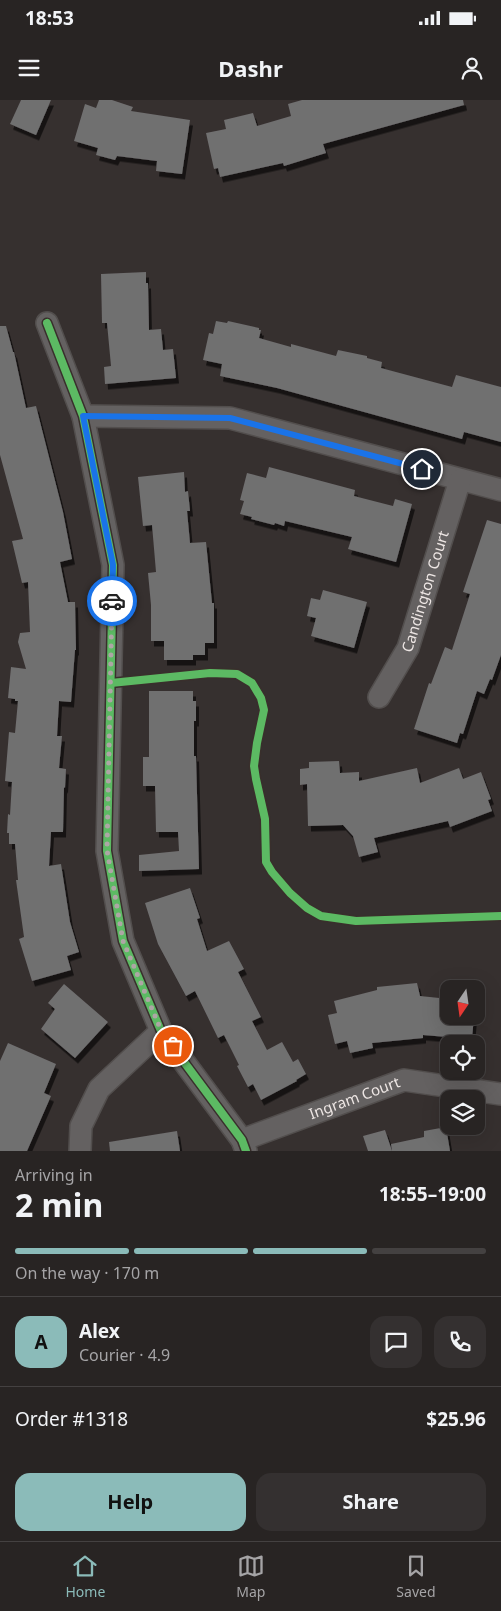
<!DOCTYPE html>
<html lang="en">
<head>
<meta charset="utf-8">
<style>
  :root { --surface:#282423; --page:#343030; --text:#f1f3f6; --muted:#a5a4a6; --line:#444141; --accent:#8bbbb9 }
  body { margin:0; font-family:"Noto Sans",sans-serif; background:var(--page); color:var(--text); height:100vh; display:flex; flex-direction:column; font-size:19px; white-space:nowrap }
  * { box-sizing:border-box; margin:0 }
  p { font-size:16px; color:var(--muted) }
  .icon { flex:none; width:28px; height:28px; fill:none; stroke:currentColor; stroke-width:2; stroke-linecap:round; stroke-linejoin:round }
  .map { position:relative; height:1051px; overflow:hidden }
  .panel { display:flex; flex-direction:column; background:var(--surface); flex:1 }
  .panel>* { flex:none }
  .needle { width:32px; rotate:193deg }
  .tools { position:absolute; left:440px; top:880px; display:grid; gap:10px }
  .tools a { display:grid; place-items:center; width:45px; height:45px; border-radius:10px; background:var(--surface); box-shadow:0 5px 20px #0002,0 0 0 1px var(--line); font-size:25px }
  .pin { position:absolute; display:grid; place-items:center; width:42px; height:42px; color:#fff; margin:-21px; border:2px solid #fff; border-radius:50%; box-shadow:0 1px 5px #0007 }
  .courier { position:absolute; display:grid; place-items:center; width:50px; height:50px; margin:-25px; border:4px solid #1a73e8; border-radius:50%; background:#fff; color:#222; box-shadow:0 1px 6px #0007 }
  .head em { font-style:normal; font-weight:700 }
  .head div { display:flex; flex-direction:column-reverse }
  .head { display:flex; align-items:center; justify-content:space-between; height:85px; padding:0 15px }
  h1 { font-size:32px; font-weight:700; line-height:38px }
  .bar { display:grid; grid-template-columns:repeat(4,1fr); gap:8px 5px; align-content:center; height:60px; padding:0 15px }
  .bar i { height:6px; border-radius:4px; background:var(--line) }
  .bar .current { background:var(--accent) }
  .bar p { grid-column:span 4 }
  .line { display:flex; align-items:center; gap:12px; padding:0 15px; border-top:1px solid var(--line) }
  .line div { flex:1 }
  .round { display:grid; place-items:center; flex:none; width:52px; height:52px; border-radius:15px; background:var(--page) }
  .action { display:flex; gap:10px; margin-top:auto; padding:10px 15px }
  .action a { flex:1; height:58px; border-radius:15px; background:var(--accent); color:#111; font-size:20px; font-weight:700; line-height:58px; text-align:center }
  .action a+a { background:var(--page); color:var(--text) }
  .status { display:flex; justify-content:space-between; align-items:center; height:35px; padding:0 25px; background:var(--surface); direction:ltr }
  .status svg { height:14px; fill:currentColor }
  header { display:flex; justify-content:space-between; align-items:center; height:65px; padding:0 15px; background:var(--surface); font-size:22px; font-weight:700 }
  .tabs { display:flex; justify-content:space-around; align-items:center; height:70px; border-top:1px solid var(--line); background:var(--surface); font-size:14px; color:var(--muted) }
  .tabs a { display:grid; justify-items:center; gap:2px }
  .tabs .current { color:var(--accent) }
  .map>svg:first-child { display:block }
</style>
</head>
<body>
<div class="status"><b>18:53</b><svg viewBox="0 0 49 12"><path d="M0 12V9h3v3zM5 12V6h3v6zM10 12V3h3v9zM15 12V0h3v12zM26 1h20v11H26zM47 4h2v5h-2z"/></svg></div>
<header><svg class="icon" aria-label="menu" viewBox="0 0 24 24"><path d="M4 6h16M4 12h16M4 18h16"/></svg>Dashr<svg class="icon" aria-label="person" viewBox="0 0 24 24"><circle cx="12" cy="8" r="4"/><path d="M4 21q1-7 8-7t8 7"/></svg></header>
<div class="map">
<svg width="501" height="1051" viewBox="0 0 501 1051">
  <defs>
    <filter id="shadow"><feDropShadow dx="3" dy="5.5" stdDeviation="0" flood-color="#0009"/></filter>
  </defs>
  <rect width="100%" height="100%" fill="#36302f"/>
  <!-- building -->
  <g fill="#706f70" filter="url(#shadow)">
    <polygon points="21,0 51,0 36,35 10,24"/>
    <polygon points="99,0 112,0 133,7 131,11 190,20 182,74 156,71 157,61 117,56 115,60 96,55 98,48 74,41 85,4 96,8"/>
    <polygon points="302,0 463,0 464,5 323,44 326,53 284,66 283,63 220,77 218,68 214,69 206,33 226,29 224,20 253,13 257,26 291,16 288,4"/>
    <polygon points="146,172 146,183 148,183 149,230 161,229 163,250 173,249 176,278 105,284 104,267 111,266 107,223 102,223 101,174"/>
    <polygon points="216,221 227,223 228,221 259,228 259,230 261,230 259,238 291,247 291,244 336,256 338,250 367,256 367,258 382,262 381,268 452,287 456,275 501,287 501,342 464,332 462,339 277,288 220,276 222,264 203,260 209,233 213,234"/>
    <polygon points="0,226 6,226 13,252 14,252 26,308 36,306 63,412 72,459 60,462 68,502 75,502 76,550 75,550 71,602 59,601 57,636 62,636 59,668 66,669 65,688 64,687 63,732 51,732 49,766 61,764 70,822 79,852 67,856 71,870 32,881 19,839 24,837 16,780 18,780 15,744 9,744 9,733 7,733 8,714 10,715 12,682 5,681 9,632 15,633 18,601 15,601 15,599 8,598 11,567 26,569 18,542 20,533 30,532 28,482 22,483 12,441 23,439 0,355"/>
    <polygon points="269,367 355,390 354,396 393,406 395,399 412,404 396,462 348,449 352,437 285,421 284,426 275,423 274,425 251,419 252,417 240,414 244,401 240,400 247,373 266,378"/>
    <polygon points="184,372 185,392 188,391 190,411 187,411 190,443 206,442 212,503 214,503 214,543 205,543 205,555 193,555 193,560 164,560 164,541 151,541 151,505 148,473 156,472 152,425 143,426 138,377"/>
    <polygon points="487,420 501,424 501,555 492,580 490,579 484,594 477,591 463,634 460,633 457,643 414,629 429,583 431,584 445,547 452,550 470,494 463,492"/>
    <polygon points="323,490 367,502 354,548 311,536 316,518 307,516 311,498 320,500"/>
    <polygon points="149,591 193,591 193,601 196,601 196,621 194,621 194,656 196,656 199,769 139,771 139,755 179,751 178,732 156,732 155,686 143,686 143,657 149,657"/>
    <polygon points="339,661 340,673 359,672 359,681 417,668 420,683 459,668 463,679 481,672 491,699 488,700 492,711 450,727 448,721 374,738 378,752 359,757 353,736 343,725 308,726 307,684 300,685 300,669 309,668 309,662"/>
    <polygon points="190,788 200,818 197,819 207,851 229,841 244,869 238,872 261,917 252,921 267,950 282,942 293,962 298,959 306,974 296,980 297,981 261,1000 253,984 248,987 237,966 239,965 224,935 218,938 195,891 186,896 158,844 145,803"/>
    <polygon points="417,883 420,896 449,899 449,916 474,916 472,939 423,935 423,938 372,943 373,948 350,953 347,941 335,944 328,915 337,913 334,901 377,890 377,887"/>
    <polygon points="64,884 108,922 75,958 41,929 55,909 48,903"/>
    <polygon points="8,943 56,964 44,993 51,996 27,1051 0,1051 0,961"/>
    <polygon points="446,1027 450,1051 392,1051 391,1044 424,1037 424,1031"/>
    <polygon points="385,1030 392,1051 368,1051 363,1036"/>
    <polygon points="177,1031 180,1051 110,1051 109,1042"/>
  </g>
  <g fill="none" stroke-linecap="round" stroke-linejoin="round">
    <!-- minor casing -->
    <g stroke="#524e4d" stroke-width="24">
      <g id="minor">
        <polyline points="47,223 83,316 113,465 107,751 123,841 161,931 242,1040 246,1051"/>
        <polyline points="83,316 230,318 501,390"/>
        <path id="s1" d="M379 597 408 548 460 380"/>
        <path id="s2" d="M242 1040 404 980 500 994"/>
        <polyline points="80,1051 81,1026 99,989 161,931"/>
      </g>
    </g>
    <!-- path -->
    <polyline stroke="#696665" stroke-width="3" stroke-dasharray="2.5 4" stroke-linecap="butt" points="131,581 210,573 237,574 252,583 261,598 264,610 257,643 254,666 256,679 265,719 266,762 272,772 290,793 307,808 321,816 356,821 501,816"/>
    <!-- minor -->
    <use href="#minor" stroke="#646161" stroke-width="21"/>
    <!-- cycleway casing -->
    <g stroke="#392f2c" stroke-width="11">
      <g id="cycleway">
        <polyline points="47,223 83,316 113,465 107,751 123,841 161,931 242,1040 246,1051"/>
        <polyline points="111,583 210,573 237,574 252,583 261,598 264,610 257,643 254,666 256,679 265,719 266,762 272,772 290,793 307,808 321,816 356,821 501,816"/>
      </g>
    </g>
    <!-- cycleway -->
    <use href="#cycleway" stroke="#5cba63" stroke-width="8"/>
  </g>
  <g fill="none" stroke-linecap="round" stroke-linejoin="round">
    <!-- done -->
    <polyline stroke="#ada6a5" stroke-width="5" stroke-dasharray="0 9" points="112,501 107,750 123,841 161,930 173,946"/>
    <!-- route -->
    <polyline stroke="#1a73e8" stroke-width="6" points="112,501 113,465 83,316 230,318 422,369"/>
  </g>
  <g text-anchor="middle" stroke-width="5" stroke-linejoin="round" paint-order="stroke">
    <!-- street labels -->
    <g font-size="15" fill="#ede6e4" stroke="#392f2c">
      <text dy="5" stroke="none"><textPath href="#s1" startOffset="116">Candington Court</textPath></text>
      <text dy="5" stroke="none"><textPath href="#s2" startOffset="120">Ingram Court</textPath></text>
    </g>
  </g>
</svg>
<div class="tools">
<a><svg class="needle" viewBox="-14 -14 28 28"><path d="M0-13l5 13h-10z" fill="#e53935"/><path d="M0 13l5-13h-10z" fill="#a5a4a6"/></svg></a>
<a><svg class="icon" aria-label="locate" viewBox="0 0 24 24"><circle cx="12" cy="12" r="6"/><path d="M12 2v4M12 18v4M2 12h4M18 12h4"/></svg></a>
<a><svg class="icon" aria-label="layers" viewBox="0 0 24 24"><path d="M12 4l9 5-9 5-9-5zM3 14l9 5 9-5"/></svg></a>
</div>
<div class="pin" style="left:173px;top:946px;background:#ea580c"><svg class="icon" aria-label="bag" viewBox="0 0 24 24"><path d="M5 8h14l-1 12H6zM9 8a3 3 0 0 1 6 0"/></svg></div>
<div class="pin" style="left:422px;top:369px;background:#1f2937"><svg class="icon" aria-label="home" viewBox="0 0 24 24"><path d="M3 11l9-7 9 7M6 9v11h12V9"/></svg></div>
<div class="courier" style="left:112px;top:501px"><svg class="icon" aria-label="car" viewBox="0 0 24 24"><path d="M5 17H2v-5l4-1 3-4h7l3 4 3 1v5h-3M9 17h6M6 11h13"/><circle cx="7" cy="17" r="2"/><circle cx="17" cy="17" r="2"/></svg></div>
</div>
<section class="panel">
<div class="head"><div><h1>2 min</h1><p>Arriving in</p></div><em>18:55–19:00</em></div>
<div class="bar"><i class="current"></i><i class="current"></i><i class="current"></i><i></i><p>On the way · 170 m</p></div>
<div class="line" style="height:90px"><b class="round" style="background:var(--accent);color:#111">A</b><div><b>Alex</b><p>Courier · 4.9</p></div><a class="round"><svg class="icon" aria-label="chat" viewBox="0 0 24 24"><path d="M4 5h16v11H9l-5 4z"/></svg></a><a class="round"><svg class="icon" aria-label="phone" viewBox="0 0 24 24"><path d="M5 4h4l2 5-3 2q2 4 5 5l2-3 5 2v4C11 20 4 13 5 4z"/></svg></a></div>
<div class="line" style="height:65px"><div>Order #1318</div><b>$25.96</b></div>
<div class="action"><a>Help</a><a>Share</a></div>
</section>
<nav class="tabs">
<a class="current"><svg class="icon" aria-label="home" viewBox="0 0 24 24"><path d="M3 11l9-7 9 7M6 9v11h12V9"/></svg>Home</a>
<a><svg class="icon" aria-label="map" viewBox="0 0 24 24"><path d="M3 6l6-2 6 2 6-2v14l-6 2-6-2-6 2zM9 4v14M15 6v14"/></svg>Map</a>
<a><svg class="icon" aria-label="saved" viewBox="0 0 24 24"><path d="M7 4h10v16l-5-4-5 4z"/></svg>Saved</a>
</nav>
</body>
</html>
